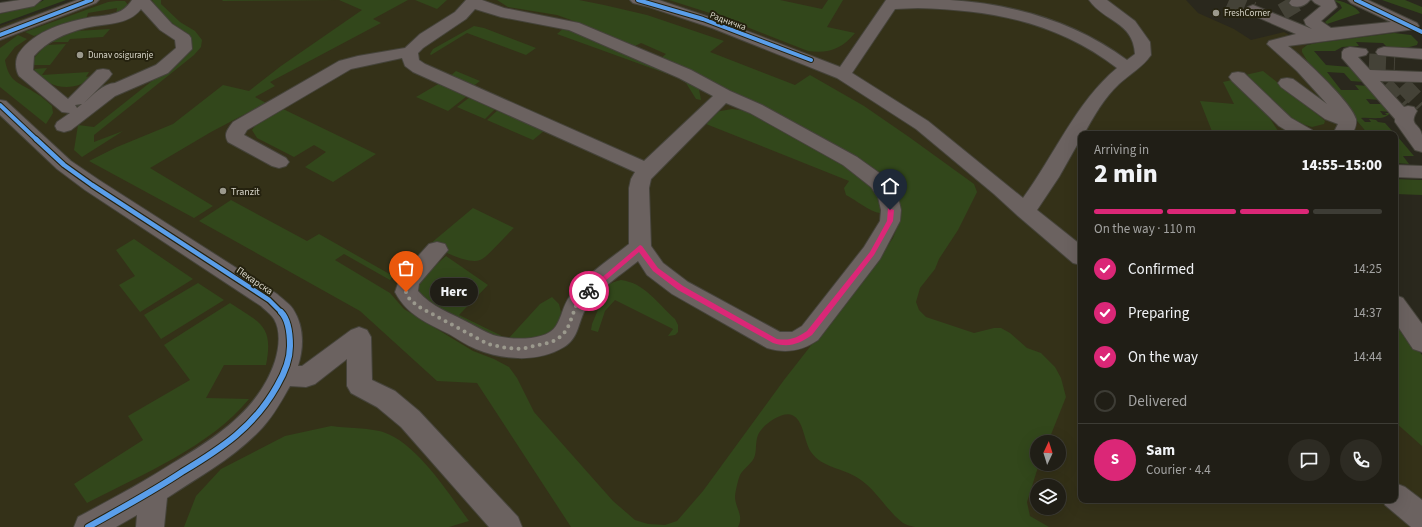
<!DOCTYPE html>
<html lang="en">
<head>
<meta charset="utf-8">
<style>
  :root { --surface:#201e16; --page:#2d2b23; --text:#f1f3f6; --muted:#a2a2a1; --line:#3d3c35; --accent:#db2777 }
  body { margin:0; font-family:"Source Sans 3",sans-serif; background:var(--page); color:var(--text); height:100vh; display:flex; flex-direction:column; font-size:15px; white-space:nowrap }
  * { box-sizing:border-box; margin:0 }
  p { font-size:13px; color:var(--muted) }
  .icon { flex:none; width:22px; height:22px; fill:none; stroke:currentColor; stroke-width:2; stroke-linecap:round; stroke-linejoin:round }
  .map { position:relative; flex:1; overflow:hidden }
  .details { position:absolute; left:1078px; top:131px; width:320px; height:372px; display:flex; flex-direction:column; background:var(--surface); border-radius:8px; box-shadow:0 4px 16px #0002,0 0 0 1px var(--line) }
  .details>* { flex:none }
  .needle { width:26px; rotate:4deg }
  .buttons { position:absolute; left:1030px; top:435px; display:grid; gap:8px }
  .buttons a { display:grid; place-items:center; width:36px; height:36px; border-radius:50%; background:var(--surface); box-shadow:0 4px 16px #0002,0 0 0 1px var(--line); font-size:20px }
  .pin { position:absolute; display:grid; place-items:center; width:34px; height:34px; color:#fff; margin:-41px -17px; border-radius:50% 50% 50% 0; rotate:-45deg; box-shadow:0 0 4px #0007 }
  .pin .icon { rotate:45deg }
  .courier { position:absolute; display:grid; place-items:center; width:40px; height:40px; margin:-20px; border:3px solid #db2777; border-radius:50%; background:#fff; color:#222; box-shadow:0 1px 5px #0007 }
  .bubble { position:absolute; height:28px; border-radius:14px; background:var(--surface); box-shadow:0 4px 16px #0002,0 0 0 1px var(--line); font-size:13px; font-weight:800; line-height:28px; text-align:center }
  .headline em { font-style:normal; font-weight:800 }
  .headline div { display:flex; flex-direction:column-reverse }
  .headline { display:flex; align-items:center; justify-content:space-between; height:68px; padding:0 16px }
  h1 { font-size:26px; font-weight:800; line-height:30px }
  .bar { display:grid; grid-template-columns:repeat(4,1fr); gap:6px 4px; align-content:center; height:48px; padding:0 16px }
  .bar i { height:5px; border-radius:3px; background:var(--line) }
  .bar .active { background:var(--accent) }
  .bar p { grid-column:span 4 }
  .line { display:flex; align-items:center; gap:10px; padding:0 16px; border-top:1px solid var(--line) }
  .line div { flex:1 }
  .round { display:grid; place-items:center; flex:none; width:42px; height:42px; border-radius:21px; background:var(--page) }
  ol { padding:0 16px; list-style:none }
  li { display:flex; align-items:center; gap:12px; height:44px }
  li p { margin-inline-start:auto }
  li .icon { padding:4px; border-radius:50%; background:var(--accent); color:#fff; stroke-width:4 }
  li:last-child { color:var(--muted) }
  li i { width:22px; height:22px; border:2px solid var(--line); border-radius:50% }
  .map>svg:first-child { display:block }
</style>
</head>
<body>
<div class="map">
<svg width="1422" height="527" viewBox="0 0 1422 527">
  <rect width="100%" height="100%" fill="#2a281d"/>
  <!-- built -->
  <path fill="#343118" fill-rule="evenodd" d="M74 0H1186L1198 13 1234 29 1251 40 1284 32 1307 45 1304 47 1309 64 1368 134H1081V500H1395V418L1422 441V527H0V26ZM1037 442H1059V464H1037ZM1037 486H1059V508H1037Z"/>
  <!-- green -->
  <g fill="#32471b">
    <polygon points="44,0 66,0 0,24 0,14 35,5"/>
    <path d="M152 0H161V4L180 22 195 31 202 40 201 47 194 55 94 135V142L123 131 82 157 74 150 78 125 94 127 181 58 190 42V35C175 26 161 16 152 0Z"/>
    <polygon points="223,0 408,0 373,19 381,23 270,82 275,86 255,97 266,103 211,132 150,168 213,206 194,218 89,161 117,147 173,124 223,85 249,91 281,66 362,10 339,0 222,1"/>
    <polygon points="415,0 447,0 437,9"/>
    <path d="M497 0H579L604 5 647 15 724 41 710 52 795 85 810 75 864 106 909 137 974 184 977 192 958 230 939 259 935 269 920 288 916 302 919 310 926 317 974 333 994 328H1001L1010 333 1027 348 1041 353 1055 367 1061 378 1066 397 1048 442H1037V464H1039L1027 502 1030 516 1049 527H915C911 526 906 525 903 523 886 510 876 489 858 478 843 468 822 468 811 452 804 442 804 420 792 415 782 411 762 425 758 435 755 442 757 452 754 458 751 464 744 468 740 475 738 480 735 492 735 498 736 509 744 516 738 527H571L477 383 437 381 360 311 199 221 231 200 307 241 319 234 393 276 390 280 344 254 335 260 390 293 404 309 473 351 494 359 509 367 517 378 534 412 613 501 635 520 648 524 665 525 677 521 703 491 784 380 881 256 893 238 899 222 884 180 660 59 666 54 641 43 633 47 571 20 557 15 508 7Z"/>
    <path d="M669 0H780L822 9 828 0H843L827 27 855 33C842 49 828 54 808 51L716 15Z"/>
    <path d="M1333 0C1341 0 1356 6 1360 13L1327 24 1325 22 1342 8 1340 4Z"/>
    <polygon points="1382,0 1405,0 1422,7 1422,14"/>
    <polygon points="116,1 125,1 128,5 125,9 116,16 117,8 88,13 86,20 34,36 25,32 108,2"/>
    <polygon points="474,26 484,28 536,48 526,55 467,33 431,55 430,54 433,49"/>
    <polygon points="565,27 695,84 699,89 701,100 696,99 686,83 676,77 557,34"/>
    <polygon points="110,29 103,37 70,39 68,42 50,42 76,31"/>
    <path d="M1394 33 1411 35 1418 42 1417 45 1406 48 1387 47 1383 43 1356 42 1359 46 1342 47 1335 51H1314L1326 65 1350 67 1364 82 1351 81 1344 73 1327 72 1341 90H1359L1355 85 1368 86 1381 100 1366 99 1370 104H1385L1390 112 1380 111 1383 115H1387L1385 113H1390C1384 121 1371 117 1361 118L1365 122H1371L1369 119 1376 120 1378 122 1385 123 1393 132 1373 131 1375 134H1368L1309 64 1302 52V49L1307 45 1317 43Z"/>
    <path d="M18 35 27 39 15 47 5 60C9 84 20 82 37 94 43 97 47 102 52 106L53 113 46 124 0 87V48Z"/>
    <polygon points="66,44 50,65 33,65 34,58 46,45"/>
    <path d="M47 68 42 75 89 72 86 77 91 76C84 88 61 90 50 83 43 80 38 75 34 69Z"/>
    <polygon points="456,71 480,81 472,87 449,77"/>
    <polygon points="1263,71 1323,119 1325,121 1324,124 1312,127 1295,122 1245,75"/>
    <polygon points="1232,80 1269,117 1280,134 1213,134 1200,101 1234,104 1223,82"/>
    <polygon points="440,83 467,96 448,111 416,97"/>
    <polygon points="470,97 496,108 485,119 457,107"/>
    <polygon points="281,108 376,154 333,182 305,167 326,152 314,145 294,157 257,138 252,130 257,123"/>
    <polygon points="499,109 545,130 533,140 487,120"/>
    <path d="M732 109 755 112 853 168 876 188 882 210 880 213C870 212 856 200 846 195L844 188 849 181 701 122 715 112Z"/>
    <polygon points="1395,136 1397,136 1414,156 1403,156 1409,164 1395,163"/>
    <polygon points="1395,179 1422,180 1422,195 1395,194"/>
    <path d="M473 208 514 228C507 234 487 258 480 260 469 265 440 250 430 244Z"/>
    <polygon points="134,239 193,279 140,312 119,285 135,276 116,250"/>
    <polygon points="446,256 488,285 459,315 508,339 540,304 552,297 559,304 561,312 557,328 550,334 539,339 506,342 429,304 417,291 420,279"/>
    <path d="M621 280C645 283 657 303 675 319L678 325V332L675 335 668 336 673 329 615 300 605 311 598 332 591 330 592 324 600 305 596 300C597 290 611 282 621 280Z"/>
    <polygon points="198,283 224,300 161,339 144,315"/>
    <path d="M230 303C260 323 274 325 266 365H224L206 398 249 399C211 446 141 475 87 503L74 484 143 440 128 416 190 380 164 345Z"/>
    <polygon points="1395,317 1422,355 1422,446 1395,422"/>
    <path d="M331 426C345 428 371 428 383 432 417 443 448 493 469 521L449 527H184L196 496 221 469 285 436Z"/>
  </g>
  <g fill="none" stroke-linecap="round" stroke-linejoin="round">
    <!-- minor-tunnel -->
    <g stroke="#444237" stroke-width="17" stroke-dasharray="17 8" stroke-linecap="butt">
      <polyline points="1229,0 1253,10"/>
      <polyline points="1282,12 1297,3"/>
      <polyline points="1369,62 1395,63"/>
      <polyline points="1385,85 1404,106"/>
      <polyline points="1403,85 1422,105"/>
    </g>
    <!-- minor casing -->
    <g stroke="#45433a" stroke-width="2">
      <g id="minor">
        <polygon points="20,0 41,0 34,6 0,13 0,3"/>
        <polygon points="77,0 99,0 96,3 0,40 0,29"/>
        <path d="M132 0H150L172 24 189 35 191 38 192 49 168 73 115 96 71 130 64 132 57 130 55 126 57 122 70 113 62 112 19 76C15 69 15 59 19 53 35 30 66 22 92 17 100 16 108 16 116 13 123 11 128 6 132 0ZM141 9 160 30 175 40 176 48 156 65 115 83C102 84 93 95 84 103L109 78 112 74 109 70 103 69 97 70 68 99 33 70 34 56C47 41 66 33 85 28 104 23 128 26 141 9ZM82 104 77 108 75 105Z"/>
        <path d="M466 0H482L504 8 579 23 691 70 730 91 762 105 857 157 885 177 898 197 901 210 900 221 880 259 818 340C802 351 786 354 767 348L672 294 647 275 638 261C622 274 596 291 586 308 578 322 579 338 564 347 538 363 503 360 476 349 466 345 458 339 449 334 427 323 407 315 395 292L401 275 429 244 437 242 445 244 448 250 419 284 418 291C431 307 451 313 469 323 477 327 485 332 493 335 509 340 546 342 556 326 562 317 563 305 570 296 585 275 609 260 629 244V188L631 179 635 172 413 72 405 66 402 58 351 69 247 130 244 135 286 158 289 162 286 166 279 168 272 166 228 142C223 134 228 129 233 122L339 61 358 56 405 48 420 34 455 12ZM475 9 501 17 569 30 679 78 713 96 644 161 425 64 419 60 418 53 423 48 466 19ZM726 103 750 113 843 165 871 187 878 197 881 210 880 221 864 247 802 326 792 332H780L688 282 663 263 651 246 649 188 651 179Z"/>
        <path d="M630 0H659L724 22 840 67 886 0C908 0 929 0 950 0 1013 4 1076 22 1127 60L1135 54C1133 21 1104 22 1089 0H1107L1135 21 1150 42 1151 55C1143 67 1130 74 1119 84 1104 98 1094 116 1084 134H1081V138L1059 177 1037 210 1081 245V265L1073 263 1018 216 994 194 916 129 837 78 712 28 649 7 633 3ZM918 8C992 10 1057 22 1117 68 1076 102 1054 156 1023 198L928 121 852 73 895 9Z"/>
        <path d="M1291 0H1310C1305 6 1299 8 1292 6L1289 3Z"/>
        <path d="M1312 0H1334L1337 7 1321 21 1331 28 1391 22 1351 3 1348 0H1368L1417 23 1419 26 1417 29 1408 30 1288 46C1302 56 1352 103 1356 119 1357 125 1355 129 1352 134H1333L1338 124 1325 119 1281 87 1278 83 1281 79 1287 78 1293 79 1327 104 1297 71 1267 44 1269 41 1296 34 1248 13 1245 10 1248 7 1253 5 1258 7 1312 29 1306 25 1304 20 1321 6 1315 3Z"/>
        <path d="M1350 47 1366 49 1368 52 1366 55 1358 57 1370 70 1422 72V82L1380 81 1404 107 1408 106 1414 107 1417 111C1408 126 1420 123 1422 135 1422 140 1422 146 1422 152L1415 150 1395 122V119L1342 58V52L1344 49Z"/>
        <polygon points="1384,47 1422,49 1422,59 1378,55 1376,52 1378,49"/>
        <polygon points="1238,72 1244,73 1291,118 1312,130 1314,134 1292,134 1279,126 1232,81 1229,77 1232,73"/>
        <path d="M0 100 6 101 71 161 99 180 277 294C282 299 289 303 293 309 304 326 304 347 298 366H302L351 330 359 327 367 330 371 337 372 380 395 391 419 411 518 517 522 527H489L401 427 377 407 351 393 347 386V359L315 384 306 387 290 386C282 400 274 415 263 427 236 457 200 476 167 498L164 527H136L137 515 116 527H74L78 517C110 500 142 483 173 463 215 438 259 410 275 361 279 348 281 331 274 319 271 314 265 310 261 306L85 190 57 169 0 115Z"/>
        <polygon points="1395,165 1422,166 1422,178 1395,177"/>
        <polygon points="1395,295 1403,298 1422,324 1422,352 1413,349 1395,322"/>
        <polygon points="1395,483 1405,487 1422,500 1422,527 1411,527 1385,505 1383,500 1395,500"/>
      </g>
    </g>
    <!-- minor -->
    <use href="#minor" fill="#6b6260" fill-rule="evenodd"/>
    <!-- cycleway-far2 casing -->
    <g stroke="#25220f" stroke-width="6">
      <g id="cycleway-far2">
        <polyline points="638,0 703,19 811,60"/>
        <polyline points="1356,0 1422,32"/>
        <polyline points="0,35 91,0"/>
        <polyline points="0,105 37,140"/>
      </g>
    </g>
    <!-- cycleway-far1 casing -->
    <g stroke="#25220f" stroke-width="7">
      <polyline id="cycleway-far1" points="36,139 64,165 92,185 269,300 282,313"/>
    </g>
    <!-- cycleway casing -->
    <g stroke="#25220f" stroke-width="8">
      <path id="cycleway" d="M88 527C120 509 152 492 182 472 222 448 254 427 277 386 284 374 290 360 290 346 290 334 289 320 281 312"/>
    </g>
    <!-- cycleway-far2 -->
    <use href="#cycleway-far2" stroke="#5a9eea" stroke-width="4"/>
    <!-- cycleway-far1 -->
    <use href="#cycleway-far1" stroke="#5a9eea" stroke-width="4.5"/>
    <!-- cycleway -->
    <use href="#cycleway" stroke="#5a9eea" stroke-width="6"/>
  </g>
  <!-- route -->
  <path fill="#db2777" d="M888 208 894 210 893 221 874 255 812 335C799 344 789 348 773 343L678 290 653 271 639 252 592 292H587L586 291 640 245 642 246 658 268 683 286 777 339C790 341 796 338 807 331L870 252 887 221Z"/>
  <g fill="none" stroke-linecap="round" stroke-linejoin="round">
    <!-- done -->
    <polyline stroke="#9b998d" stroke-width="4" stroke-dasharray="0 7.2" points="406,292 410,300 421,308 488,344 506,348 521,349 552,342 563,335 569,325 577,303 589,291"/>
  </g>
  <!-- markers -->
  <g fill="#9b998d" stroke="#25220f" stroke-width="1.5">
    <circle cx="1216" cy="13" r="4"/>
    <circle cx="80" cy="55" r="4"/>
    <circle cx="223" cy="191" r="4"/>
  </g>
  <g text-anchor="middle" stroke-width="4" stroke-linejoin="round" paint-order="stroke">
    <!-- far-poi labels -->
    <g font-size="9" fill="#d8d6ca" stroke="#25220f" text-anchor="start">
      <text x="1224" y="16">FreshCorner</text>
      <text x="88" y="58">Dunav osiguranje</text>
    </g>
    <!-- far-street labels -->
    <g font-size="9" fill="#d8d6ca" stroke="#25220f">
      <text transform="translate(728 21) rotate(20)" y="3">Радничка</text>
    </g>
    <!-- poi labels -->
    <g font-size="10" fill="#d8d6ca" stroke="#25220f" text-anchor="start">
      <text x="231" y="195">Tranzit</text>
    </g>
    <!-- street labels -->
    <g font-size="10" fill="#d8d6ca" stroke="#25220f">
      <text transform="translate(255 280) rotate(34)" y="4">Пекарска</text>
    </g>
  </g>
</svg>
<div class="buttons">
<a><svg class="needle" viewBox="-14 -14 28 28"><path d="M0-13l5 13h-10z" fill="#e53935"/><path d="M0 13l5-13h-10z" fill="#a2a2a1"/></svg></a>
<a><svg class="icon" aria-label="layers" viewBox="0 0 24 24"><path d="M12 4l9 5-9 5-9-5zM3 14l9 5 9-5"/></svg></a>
</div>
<div class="pin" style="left:406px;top:292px;background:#ea580c"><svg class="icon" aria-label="bag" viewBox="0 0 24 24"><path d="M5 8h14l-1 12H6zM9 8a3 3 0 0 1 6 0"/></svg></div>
<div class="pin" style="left:890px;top:210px;background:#1f2937"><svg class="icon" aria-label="home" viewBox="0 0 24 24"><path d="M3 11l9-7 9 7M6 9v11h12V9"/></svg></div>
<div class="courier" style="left:589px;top:291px"><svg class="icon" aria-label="bike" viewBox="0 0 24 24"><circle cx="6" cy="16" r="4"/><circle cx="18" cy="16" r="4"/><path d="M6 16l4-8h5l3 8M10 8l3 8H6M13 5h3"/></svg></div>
<div class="bubble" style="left:430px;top:278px;width:48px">Herc</div>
<section class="details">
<div class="headline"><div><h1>2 min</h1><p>Arriving in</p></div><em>14:55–15:00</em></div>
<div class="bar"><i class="active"></i><i class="active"></i><i class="active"></i><i></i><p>On the way · 110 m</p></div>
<ol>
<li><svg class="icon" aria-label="check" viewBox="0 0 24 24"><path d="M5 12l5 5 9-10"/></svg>Confirmed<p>14:25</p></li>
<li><svg class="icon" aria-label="check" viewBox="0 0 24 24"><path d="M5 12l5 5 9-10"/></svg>Preparing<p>14:37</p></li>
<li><svg class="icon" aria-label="check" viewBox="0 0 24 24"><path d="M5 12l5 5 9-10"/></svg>On the way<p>14:44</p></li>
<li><i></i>Delivered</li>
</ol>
<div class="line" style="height:72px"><b class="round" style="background:var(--accent);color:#fff">S</b><div><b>Sam</b><p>Courier · 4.4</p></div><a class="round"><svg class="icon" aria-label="chat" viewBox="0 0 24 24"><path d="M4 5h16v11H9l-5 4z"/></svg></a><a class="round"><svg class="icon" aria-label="phone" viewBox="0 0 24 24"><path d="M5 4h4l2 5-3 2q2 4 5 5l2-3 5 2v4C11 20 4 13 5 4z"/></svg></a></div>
</section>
</div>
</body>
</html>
